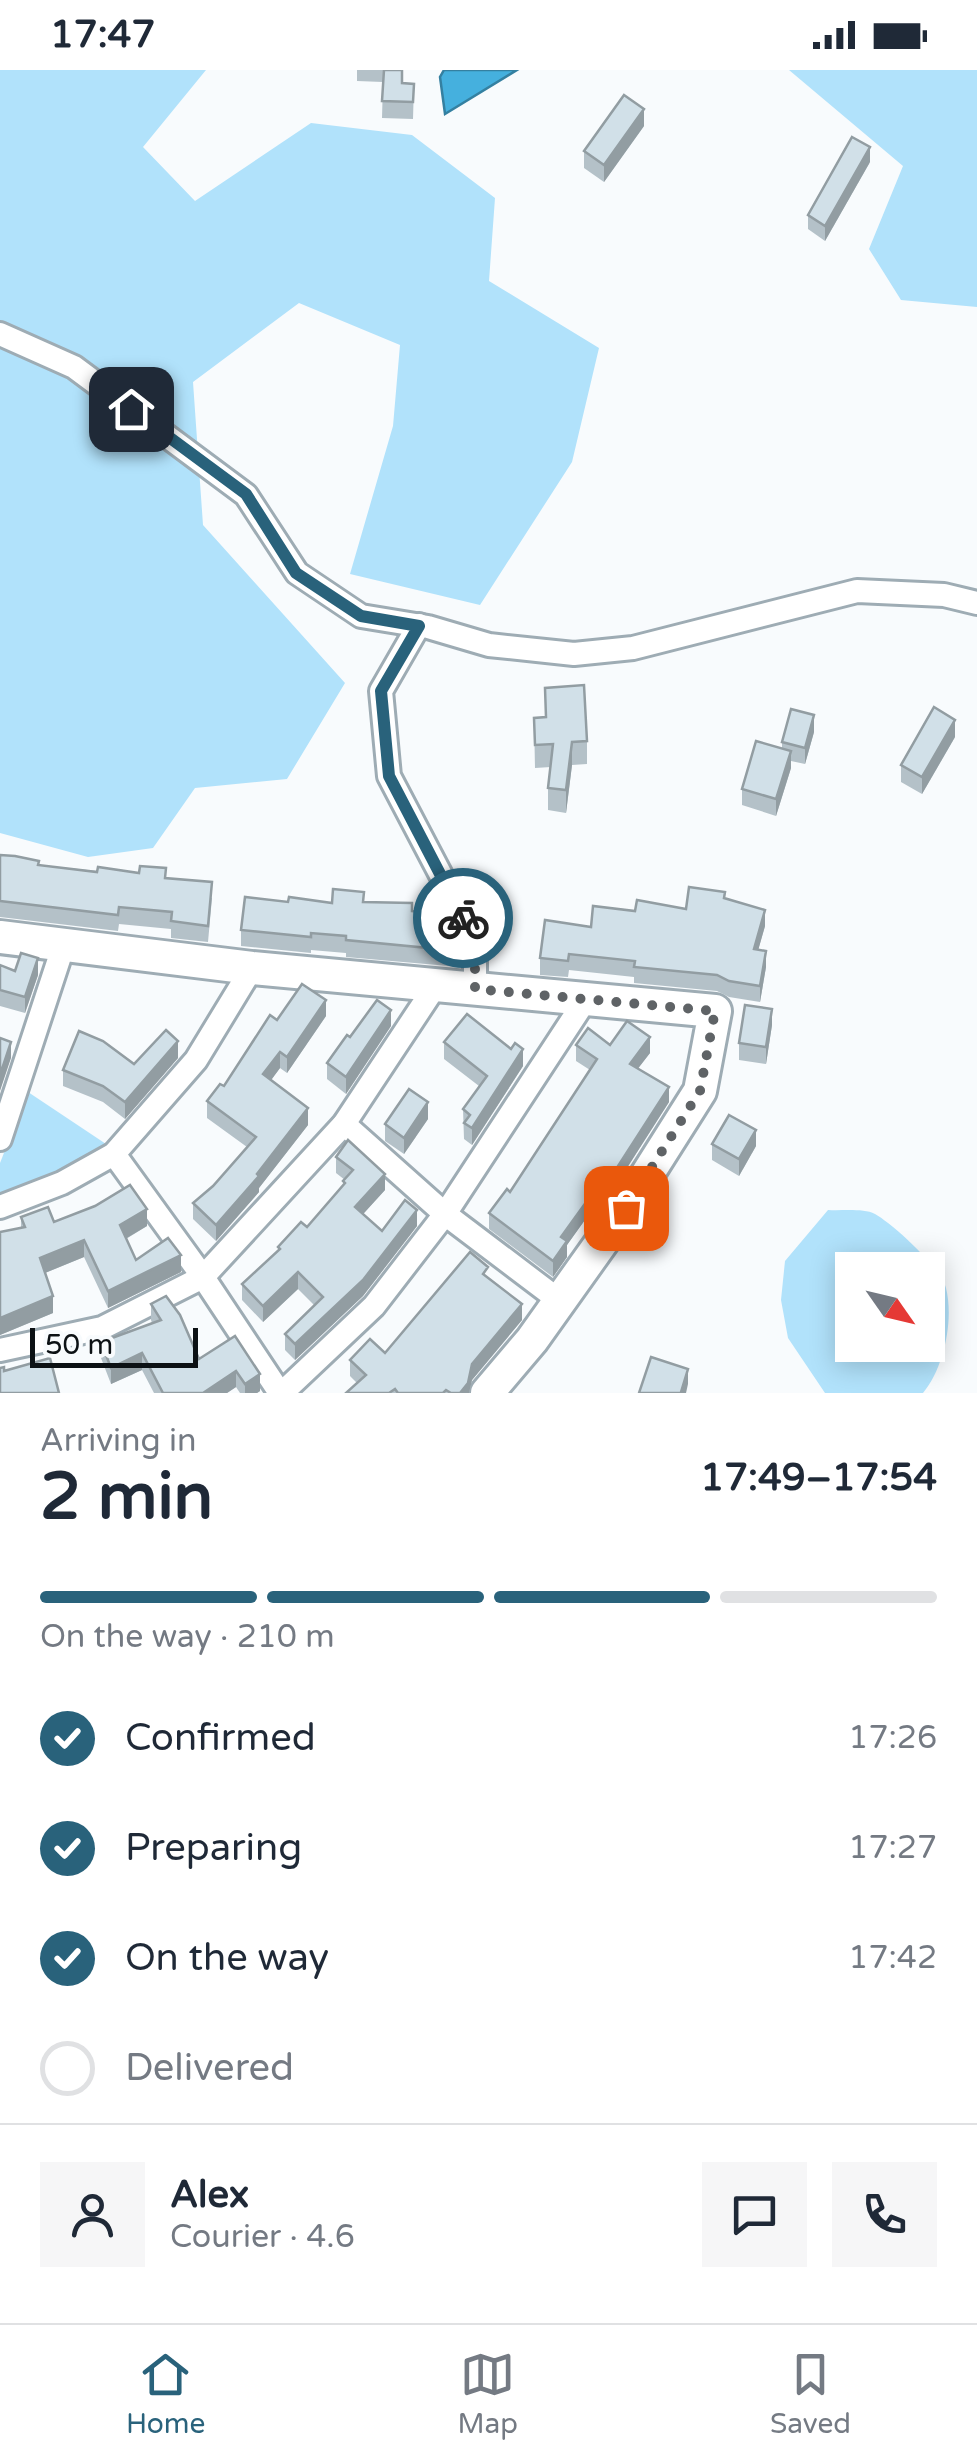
<!DOCTYPE html>
<html lang="en">
<head>
<meta charset="utf-8">
<style>
  :root { --surface:#fff; --page:#f6f6f7; --text:#1f2937; --muted:#747a83; --line:#e0e1e3; --accent:#29627b }
  body { margin:0; font-family:"Varela Round",sans-serif; background:var(--page); color:var(--text); height:100vh; display:flex; flex-direction:column; font-size:38px; white-space:nowrap }
  * { box-sizing:border-box; margin:0 }
  p { font-size:32px; color:var(--muted) }
  .icon { flex:none; width:55px; height:55px; fill:none; stroke:currentColor; stroke-width:2; stroke-linecap:round; stroke-linejoin:round }
  .map { position:relative; height:1323px; overflow:hidden }
  .panel { display:flex; flex-direction:column; background:var(--surface); flex:1 }
  .panel>* { flex:none }
  .needle { width:65px; rotate:124deg }
  .fabs { position:absolute; left:835px; top:1182px; display:grid; gap:20px }
  .fabs a { display:grid; place-items:center; width:110px; height:110px; border-radius:0px; background:var(--surface); box-shadow:0 5px 25px #0003; font-size:50px }
  .scale { position:absolute; left:30px; bottom:25px; width:168px; box-sizing:border-box; padding-left:10px; border:5px solid #0c1114; border-top:0; font-size:28px; line-height:35px; white-space:nowrap; color:#0c1114; -webkit-text-stroke:8px #f8fbfd; paint-order:stroke }
  .pin { position:absolute; display:grid; place-items:center; width:85px; height:85px; color:#fff; margin:-42px; border-radius:20px; box-shadow:0 5px 15px #0006 }
  .courier { position:absolute; display:grid; place-items:center; width:100px; height:100px; margin:-50px; border:8px solid #29627b; border-radius:50%; background:#fff; color:#222; box-shadow:0 2px 12px #0007 }
  .summary em { font-style:normal; font-weight:700 }
  .summary div { display:flex; flex-direction:column-reverse }
  .summary { display:flex; align-items:center; justify-content:space-between; height:170px; padding:0 40px }
  h1 { font-size:65px; font-weight:700; line-height:75px }
  .bar { display:grid; grid-template-columns:repeat(4,1fr); gap:15px 10px; align-content:center; height:120px; padding:0 40px }
  .bar i { height:12px; border-radius:8px; background:var(--line) }
  .bar .selected { background:var(--accent) }
  .bar p { grid-column:span 4 }
  .line { display:flex; align-items:center; gap:25px; padding:0 40px; border-top:2px solid var(--line) }
  .line div { flex:1 }
  .round { display:grid; place-items:center; flex:none; width:105px; height:105px; border-radius:0px; background:var(--page) }
  ol { padding:0 40px; list-style:none }
  li { display:flex; align-items:center; gap:30px; height:110px }
  li p { margin-inline-start:auto }
  li .icon { padding:10px; border-radius:50%; background:var(--accent); color:#fff; stroke-width:4 }
  li:last-child { color:var(--muted) }
  li i { width:55px; height:55px; border:5px solid var(--line); border-radius:50% }
  .status { display:flex; justify-content:space-between; align-items:center; height:70px; padding:0 50px; background:var(--surface); direction:ltr }
  .status svg { height:28px; fill:currentColor }
  .tabs { display:flex; justify-content:space-around; align-items:center; height:140px; border-top:2px solid var(--line); background:var(--surface); font-size:28px; color:var(--muted) }
  .tabs a { display:grid; justify-items:center; gap:5px }
  .tabs .selected { color:var(--accent) }
  .map>svg:first-child { display:block }
</style>
</head>
<body>
<div class="status"><b>17:47</b><svg viewBox="0 0 49 12"><path d="M0 12V9h3v3zM5 12V6h3v6zM10 12V3h3v9zM15 12V0h3v12zM26 1h20v11H26zM47 4h2v5h-2z"/></svg></div>
<div class="map">
<svg width="977" height="1323" viewBox="0 0 977 1323">
  <rect width="100%" height="100%" fill="#f8fbfd"/>
  <!-- green -->
  <g fill="#b1e2fb" fill-rule="evenodd">
    <polygon points="0,0 206,0 143,77 195,131 311,53 412,65 495,128 489,211 599,278 572,392 480,535 350,504 393,356 400,275 299,233 193,312 203,455 345,613 287,709 195,718 153,778 88,787 0,763"/>
    <polygon points="789,0 977,0 977,237 901,230 869,179 903,96"/>
    <polygon points="28,1022 106,1074 65,1102 0,1130 0,1093"/>
    <path d="M828 1140C842 1141 863 1138 875 1144 893 1154 941 1198 946 1218 954 1250 944 1298 923 1323H825L788 1268 781 1230 785 1191ZM852 1200H928V1275H852Z"/>
  </g>
  <!-- water -->
  <polygon fill="#45b0de" stroke="#3480a1" stroke-width="2.5" points="444,0 517,0 445,44 440,7"/>
  <g fill="none" stroke-linecap="round" stroke-linejoin="round">
    <!-- street casing -->
    <g stroke="#9eacb4" stroke-width="28">
      <g id="street">
        <polyline points="0,264 74,297 246,425 297,503 361,546 428,557 489,575 574,584 633,578 857,521 944,525 977,533"/>
        <polyline points="419,555 381,621 389,706 475,870 475,919"/>
        <polyline points="344,1054 445,1144 560,1231"/>
        <polyline points="0,1069 64,874"/>
        <polyline points="114,1084 203,1207 280,1323"/>
        <polyline points="0,1137 62,1113 114,1084 196,990 252,898"/>
        <polyline points="0,1280 102,1258 203,1207 344,1054 436,915"/>
        <polyline points="282,1323 374,1236 445,1144 586,929"/>
      </g>
    </g>
    <!-- secondary casing -->
    <g stroke="#9eacb4" stroke-width="38">
      <polyline id="secondary" points="0,867 252,898 715,941 700,1021 626,1138 532,1270 487,1323"/>
    </g>
    <!-- street -->
    <use href="#street" stroke="#fff" stroke-width="22"/>
    <!-- secondary -->
    <use href="#secondary" stroke="#fff" stroke-width="32"/>
  </g>
  <!-- wall -->
  <g fill="#b4c1c8">
    <polygon points="357,0 402,0 402,13 414,14 413,49 382,48 383,12 357,11"/>
    <polygon points="644,56 604,112 584,98 584,81"/>
    <polygon points="870,92 825,171 808,159 808,145"/>
    <polygon points="545,618 587,671 587,694 572,695 566,743 548,740 548,718 551,697 535,698 534,648 545,647"/>
    <polygon points="814,662 805,694 791,691 791,698 776,746 742,735 742,719 782,679 782,672"/>
    <polygon points="955,667 922,724 901,712 901,695"/>
    <polygon points="0,785 39,795 166,808 212,828 208,872 171,868 171,859 119,854 118,861 0,847"/>
    <polygon points="725,829 765,856 758,880 766,897 760,932 729,927 717,921 634,913 634,907 569,900 568,907 540,905 540,888 591,857 635,841 686,839"/>
    <polygon points="288,832 364,832 412,841 441,853 460,857 460,897 346,887 346,883 311,880 311,883 241,876 241,860"/>
    <polygon points="0,895 15,901 38,905 25,943 0,936"/>
    <polygon points="326,946 287,1003 280,998 271,1010 308,1055 259,1118 259,1122 216,1171 193,1149 193,1133 213,1116 247,1077 207,1048 207,1031 224,1016 277,950"/>
    <polygon points="772,955 766,994 739,990 739,973"/>
    <polygon points="391,956 346,1024 327,1009 327,993 350,967"/>
    <polygon points="444,972 523,996 472,1075 464,1069 463,1039 479,1016 444,989"/>
    <polygon points="576,975 610,975 650,983 638,998 669,1032 602,1137 597,1133 567,1175 567,1187 553,1207 489,1159 489,1143 510,1122 590,1000 576,991"/>
    <polygon points="178,988 125,1049 103,1032 63,1016 63,1000 134,994"/>
    <polygon points="428,1049 404,1084 385,1071 385,1054"/>
    <polygon points="712,1074 756,1076 739,1106 712,1090"/>
    <polygon points="336,1087 385,1120 363,1144 382,1161 417,1156 363,1226 295,1290 285,1280 285,1264 314,1235 298,1219 263,1252 242,1230 242,1214 278,1181 278,1177 307,1157 343,1115 345,1110 336,1103"/>
    <polygon points="21,1147 54,1152 147,1156 126,1169 136,1190 181,1202 108,1238 84,1187 45,1203 53,1243 0,1265 0,1162 21,1158"/>
    <polygon points="488,1208 522,1250 472,1310 469,1323 346,1323 357,1313 350,1306 350,1290 385,1283"/>
    <polygon points="151,1234 199,1289 235,1266 260,1321 257,1323 240,1323 236,1317 227,1323 154,1323 142,1300 111,1314 101,1288 101,1272 152,1253 151,1250"/>
  </g>
  <!-- shaded-wall -->
  <g fill="#929da2">
    <polygon points="644,39 644,56 604,112 604,95"/>
    <polygon points="870,77 870,92 825,171 825,156"/>
    <polygon points="814,645 814,662 805,694 805,678"/>
    <polygon points="955,650 955,667 922,724 922,707"/>
    <polygon points="572,672 572,695 566,743 566,720"/>
    <polygon points="791,681 791,698 776,746 776,729"/>
    <polygon points="765,840 765,856 754,895 754,879"/>
    <polygon points="766,881 766,897 760,932 760,916"/>
    <polygon points="38,888 38,905 25,943 25,927"/>
    <polygon points="326,930 326,946 287,1003 287,987"/>
    <polygon points="772,939 772,955 766,994 766,977"/>
    <polygon points="391,940 391,956 346,1024 346,1007"/>
    <polygon points="650,967 650,983 630,1009 630,994"/>
    <polygon points="178,971 178,988 125,1049 125,1032"/>
    <polygon points="11,972 11,988 0,1021 0,1005"/>
    <polygon points="523,979 523,996 472,1075 472,1058"/>
    <polygon points="280,982 280,998 263,1021 263,1004"/>
    <polygon points="669,1017 669,1032 602,1137 602,1121"/>
    <polygon points="428,1032 428,1049 404,1084 404,1068"/>
    <polygon points="308,1038 308,1055 259,1118 259,1122 216,1171 216,1155"/>
    <polygon points="756,1060 756,1076 739,1106 739,1089"/>
    <polygon points="385,1104 385,1120 355,1153 355,1137"/>
    <polygon points="597,1117 597,1133 567,1175 567,1187 553,1207 553,1191 561,1167"/>
    <polygon points="147,1139 147,1156 120,1172 120,1155"/>
    <polygon points="417,1140 417,1156 363,1226 295,1290 295,1274"/>
    <polygon points="84,1170 84,1187 40,1205 40,1188"/>
    <polygon points="181,1185 181,1202 108,1238 108,1221"/>
    <polygon points="298,1202 298,1219 263,1252 263,1236"/>
    <polygon points="53,1226 53,1243 0,1265 0,1248"/>
    <polygon points="522,1234 522,1250 472,1310 469,1323 460,1323 472,1294"/>
    <polygon points="142,1283 142,1300 111,1314 111,1298"/>
    <polygon points="688,1299 688,1314 686,1323 681,1323"/>
    <polygon points="236,1301 236,1317 227,1323 203,1323"/>
    <polygon points="260,1304 260,1321 257,1323 245,1323 245,1314"/>
  </g>
  <!-- building -->
  <g fill="#d1e0e8" stroke="#929da2" stroke-width="2.5">
    <polygon points="384,0 402,0 402,13 414,14 413,32 382,31"/>
    <polygon points="624,25 644,39 604,95 584,81"/>
    <polygon points="852,67 870,77 825,156 808,145"/>
    <polygon points="584,615 587,671 572,672 566,720 548,718 553,674 535,675 534,648 546,647 545,618"/>
    <polygon points="934,637 955,650 922,707 901,695"/>
    <polygon points="791,639 814,645 805,678 782,672"/>
    <polygon points="756,671 791,681 776,729 742,719"/>
    <polygon points="0,785 15,786 39,791 38,795 97,802 98,797 139,803 140,796 166,798 165,808 212,812 208,856 171,851 172,842 119,837 118,845 0,831"/>
    <polygon points="689,817 725,822 724,828 765,840 754,879 766,881 760,916 729,911 717,905 634,897 635,891 569,884 568,891 540,888 545,850 591,857 593,836 635,841 637,830 686,839"/>
    <polygon points="333,819 364,822 363,832 412,833 412,841 441,843 440,853 460,857 460,881 346,870 346,866 311,863 311,867 241,860 245,827 288,832 289,827 332,833"/>
    <polygon points="21,883 38,888 25,927 0,920 0,895 15,901"/>
    <polygon points="302,914 326,930 287,987 280,982 263,1004 308,1038 257,1104 259,1106 216,1155 193,1133 213,1116 256,1067 207,1031 220,1014 224,1016 270,945 277,950"/>
    <polygon points="377,930 391,940 346,1007 327,993 347,965 350,967"/>
    <polygon points="745,935 772,939 766,977 739,973"/>
    <polygon points="467,944 511,979 515,973 523,979 472,1058 464,1053 470,1045 463,1039 487,1006 444,972"/>
    <polygon points="627,951 650,967 630,994 669,1017 602,1121 597,1117 561,1167 567,1171 553,1191 489,1143 507,1119 510,1122 597,989 576,975 588,958 610,975"/>
    <polygon points="166,960 178,971 125,1032 103,1016 63,1000 79,961 103,971 134,994"/>
    <polygon points="0,968 11,972 0,1005"/>
    <polygon points="409,1019 428,1032 404,1068 385,1054"/>
    <polygon points="729,1045 756,1060 739,1089 712,1074"/>
    <polygon points="348,1070 385,1104 355,1137 382,1161 405,1130 417,1140 363,1210 295,1274 285,1264 323,1227 298,1202 263,1236 242,1214 280,1179 278,1177 301,1152 307,1157 345,1113 343,1111 353,1100 336,1087"/>
    <polygon points="130,1115 147,1139 120,1155 136,1190 168,1168 181,1185 108,1221 84,1170 40,1188 53,1226 0,1248 0,1162 25,1157 21,1147 48,1137 54,1152 95,1136"/>
    <polygon points="470,1182 488,1197 483,1204 522,1234 472,1294 468,1313 460,1323 451,1323 446,1320 443,1323 398,1323 395,1319 389,1323 346,1323 366,1305 350,1290 370,1269 385,1283"/>
    <polygon points="166,1226 180,1245 199,1289 235,1266 260,1304 245,1314 236,1301 203,1323 163,1323 142,1283 111,1298 101,1272 161,1250 151,1234"/>
    <polygon points="651,1287 688,1299 681,1322 683,1323 639,1323"/>
    <polygon points="50,1288 59,1323 0,1323 0,1298 4,1297 4,1301"/>
  </g>
  <g fill="none" stroke-linecap="round" stroke-linejoin="round">
    <!-- done -->
    <polyline stroke="#5f6366" stroke-width="10" stroke-dasharray="0 18" points="463,848 475,870 475,919 715,941 700,1021 626,1138"/>
    <!-- route -->
    <polyline stroke="#29627b" stroke-width="12" points="131,339 246,424 296,503 361,546 419,556 381,621 389,706 463,848"/>
  </g>
</svg>
<div class="fabs">
<a><svg class="needle" viewBox="-14 -14 28 28"><path d="M0-13l5 13h-10z" fill="#e53935"/><path d="M0 13l5-13h-10z" fill="#747a83"/></svg></a>
</div>
<div class="scale">50 m</div>
<div class="pin" style="left:626px;top:1138px;background:#ea580c"><svg class="icon" aria-label="bag" viewBox="0 0 24 24"><path d="M5 8h14l-1 12H6zM9 8a3 3 0 0 1 6 0"/></svg></div>
<div class="pin" style="left:131px;top:339px;background:#1f2937"><svg class="icon" aria-label="home" viewBox="0 0 24 24"><path d="M3 11l9-7 9 7M6 9v11h12V9"/></svg></div>
<div class="courier" style="left:463px;top:848px"><svg class="icon" aria-label="bike" viewBox="0 0 24 24"><circle cx="6" cy="16" r="4"/><circle cx="18" cy="16" r="4"/><path d="M6 16l4-8h5l3 8M10 8l3 8H6M13 5h3"/></svg></div>
</div>
<section class="panel">
<div class="summary"><div><h1>2 min</h1><p>Arriving in</p></div><em>17:49–17:54</em></div>
<div class="bar"><i class="selected"></i><i class="selected"></i><i class="selected"></i><i></i><p>On the way · 210 m</p></div>
<ol>
<li><svg class="icon" aria-label="check" viewBox="0 0 24 24"><path d="M5 12l5 5 9-10"/></svg>Confirmed<p>17:26</p></li>
<li><svg class="icon" aria-label="check" viewBox="0 0 24 24"><path d="M5 12l5 5 9-10"/></svg>Preparing<p>17:27</p></li>
<li><svg class="icon" aria-label="check" viewBox="0 0 24 24"><path d="M5 12l5 5 9-10"/></svg>On the way<p>17:42</p></li>
<li><i></i>Delivered</li>
</ol>
<div class="line" style="height:180px"><a class="round"><svg class="icon" aria-label="person" viewBox="0 0 24 24"><circle cx="12" cy="8" r="4"/><path d="M4 21q1-7 8-7t8 7"/></svg></a><div><b>Alex</b><p>Courier · 4.6</p></div><a class="round"><svg class="icon" aria-label="chat" viewBox="0 0 24 24"><path d="M4 5h16v11H9l-5 4z"/></svg></a><a class="round"><svg class="icon" aria-label="phone" viewBox="0 0 24 24"><path d="M5 4h4l2 5-3 2q2 4 5 5l2-3 5 2v4C11 20 4 13 5 4z"/></svg></a></div>
</section>
<nav class="tabs">
<a class="selected"><svg class="icon" aria-label="home" viewBox="0 0 24 24"><path d="M3 11l9-7 9 7M6 9v11h12V9"/></svg>Home</a>
<a><svg class="icon" aria-label="map" viewBox="0 0 24 24"><path d="M3 6l6-2 6 2 6-2v14l-6 2-6-2-6 2zM9 4v14M15 6v14"/></svg>Map</a>
<a><svg class="icon" aria-label="saved" viewBox="0 0 24 24"><path d="M7 4h10v16l-5-4-5 4z"/></svg>Saved</a>
</nav>
</body>
</html>
